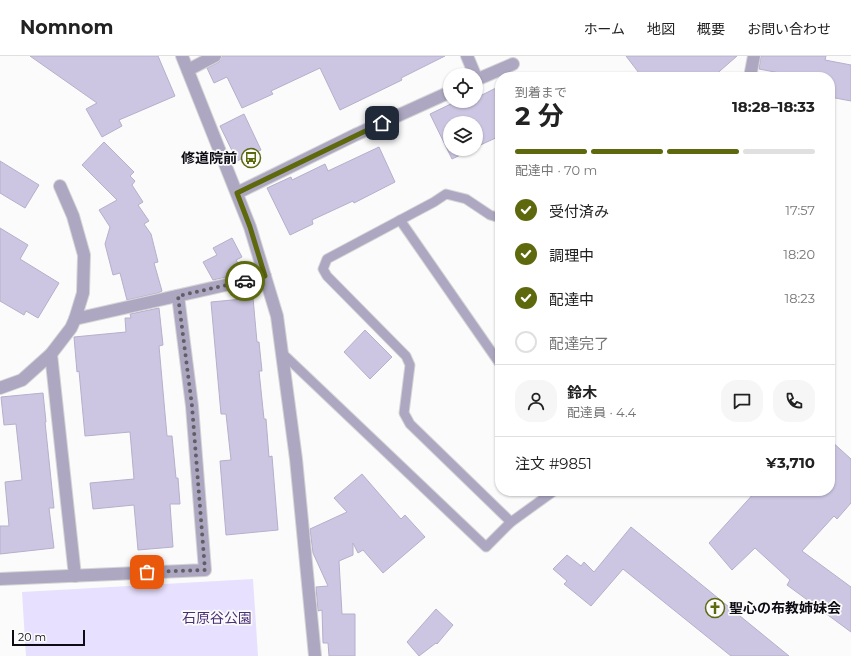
<!DOCTYPE html>
<html lang="ja">
<head>
<meta charset="utf-8">
<style>
  :root { --surface:#fff; --page:#f6f6f6; --text:#222; --muted:#767676; --line:#e0e0e0; --accent:#5e690e }
  body { margin:0; font-family:Montserrat,"Noto Sans JP",sans-serif; background:var(--page); color:var(--text); height:100vh; display:flex; flex-direction:column; font-size:15px; white-space:nowrap }
  * { box-sizing:border-box; margin:0 }
  p { font-size:13px; color:var(--muted) }
  .icon { flex:none; width:22px; height:22px; fill:none; stroke:currentColor; stroke-width:2; stroke-linecap:round; stroke-linejoin:round }
  .map { position:relative; flex:1; overflow:hidden }
  .panel { position:absolute; left:495px; top:16px; width:340px; height:424px; display:flex; flex-direction:column; background:var(--surface); border-radius:16px; box-shadow:0 1px 3px #0004 }
  .panel>* { flex:none }
  .tools { position:absolute; left:443px; top:12px; display:grid; gap:8px }
  .tools a { display:grid; place-items:center; width:40px; height:40px; border-radius:50%; background:var(--surface); box-shadow:0 1px 3px #0004; font-size:20px }
  .scale { position:absolute; left:12px; bottom:10px; width:73px; box-sizing:border-box; padding-left:4px; border:2px solid #0d0b14; border-top:0; font-size:11px; line-height:14px; white-space:nowrap; color:#0d0b14; -webkit-text-stroke:3px #fbfbfb; paint-order:stroke }
  .pin { position:absolute; display:grid; place-items:center; width:34px; height:34px; color:#fff; margin:-17px; border-radius:8px; box-shadow:0 2px 6px #0006 }
  .courier { position:absolute; display:grid; place-items:center; width:40px; height:40px; margin:-20px; border:3px solid #5e690e; border-radius:50%; background:#fff; color:#222; box-shadow:0 1px 5px #0007 }
  .summary em { font-style:normal; font-weight:700 }
  .summary div { display:flex; flex-direction:column-reverse }
  .summary { display:flex; align-items:center; justify-content:space-between; height:68px; padding:0 20px }
  h1 { font-size:26px; font-weight:700; line-height:30px }
  .bar { display:grid; grid-template-columns:repeat(4,1fr); gap:6px 4px; align-content:center; height:48px; padding:0 20px }
  .bar i { height:5px; border-radius:3px; background:var(--line) }
  .bar .active { background:var(--accent) }
  .bar p { grid-column:span 4 }
  .line { display:flex; align-items:center; gap:10px; padding:0 20px; border-top:1px solid var(--line) }
  .line div { flex:1 }
  .round { display:grid; place-items:center; flex:none; width:42px; height:42px; border-radius:16px; background:var(--page) }
  ol { padding:0 20px; list-style:none }
  li { display:flex; align-items:center; gap:12px; height:44px }
  li p { margin-inline-start:auto }
  li .icon { padding:4px; border-radius:50%; background:var(--accent); color:#fff; stroke-width:4 }
  li:last-child { color:var(--muted) }
  li i { width:22px; height:22px; border:2px solid var(--line); border-radius:50% }
  header { display:flex; align-items:center; gap:24px; box-sizing:border-box; height:56px; padding:0 20px; background:var(--surface); border-bottom:1px solid var(--line) }
  header strong { font-size:19px }
  nav { display:flex; gap:22px; margin-inline-start:auto; font-size:14px }
  .map>svg:first-child { display:block }
</style>
</head>
<body>
<header>
<strong>Nomnom</strong>
<nav><a>ホーム</a><a>地図</a><a>概要</a><a>お問い合わせ</a></nav>
</header>
<div class="map">
<svg width="851" height="600" viewBox="0 0 851 600">
  <rect width="100%" height="100%" fill="#fbfbfb"/>
  <!-- green -->
  <polygon fill="#e7e0fe" points="253,523 258,600 26,600 22,536"/>
  <!-- building -->
  <g fill="#cdc6e3" stroke="#b6afcb">
    <polygon points="30,0 158,0 175,40 119,64 122,70 102,81 86,53 97,47"/>
    <polygon points="222,0 445,0 401,22 402,24 340,54 320,12 271,35 273,38 242,52 227,21 214,27 207,12 219,6"/>
    <polygon points="626,0 737,0 713,21 642,21"/>
    <polygon points="761,0 826,0 825,4 851,9 851,45 830,41 830,21 801,21 759,13"/>
    <polygon points="500,30 500,80 476,91 476,67 450,67 450,93 473,93 452,103 430,58 457,45 461,45 462,48 469,45 476,45 476,42"/>
    <polygon points="244,58 261,94 237,105 220,70"/>
    <polygon points="104,86 134,116 130,120 135,125 132,129 143,146 138,149 149,165 144,168 151,178 158,206 154,207 162,235 158,237 127,244 120,217 113,219 105,188 110,171 99,154 117,144 82,109"/>
    <polygon points="379,91 395,126 354,147 353,145 312,164 313,168 290,179 267,132 291,121 292,124 325,108 328,115"/>
    <polygon points="0,105 39,129 25,152 0,137"/>
    <polygon points="0,172 28,189 20,203 59,227 38,262 26,255 24,259 0,245"/>
    <polygon points="232,182 242,201 236,204 243,215 235,219 213,224 203,206 217,199 213,192"/>
    <polygon points="253,242 257,286 259,286 262,315 259,315 264,363 266,363 269,401 272,400 278,474 226,479 220,405 231,404 226,358 221,358 211,246"/>
    <polygon points="159,252 163,289 159,290 167,380 172,380 176,422 178,422 180,448 170,448 173,491 138,494 134,449 93,453 90,427 134,423 130,376 85,380 79,315 77,316 74,281 126,276 125,262 131,262 130,258"/>
    <polygon points="365,274 392,301 370,323 344,296"/>
    <polygon points="43,337 46,366 45,366 54,452 49,452 54,492 0,498 0,470 9,470 5,426 22,424 16,368 4,369 1,341"/>
    <polygon points="830,384 851,403 851,447 837,463 834,460 802,495 851,531 851,576 787,529 790,524 755,492 732,514 709,487 756,435 830,435"/>
    <polygon points="362,418 401,463 405,459 425,481 383,517 363,494 358,497 353,487 353,499 339,505 342,558 355,558 355,600 329,600 328,587 323,587 322,554 318,555 316,531 328,530 313,497 310,473 347,456 334,442"/>
    <polygon points="631,471 702,529 789,600 731,600 623,513 591,550 564,528 567,525 553,513 567,499 581,510 584,506 594,516"/>
    <polygon points="436,553 453,569 437,588 436,587 419,600 407,586"/>
  </g>
  <g fill="none" stroke-linecap="round" stroke-linejoin="round">
    <!-- lane casing -->
    <g stroke="#d5d5d6" stroke-width="11">
      <g id="lane">
        <polyline points="500,162 490,159 466,143 446,138 434,146 327,203 323,213 327,220 406,300 410,309 404,357 410,368 511,466 554,435"/>
        <polyline points="400,164 500,308"/>
        <polyline points="282,297 486,491 511,466"/>
      </g>
    </g>
    <!-- street casing -->
    <g stroke="#d5d5d6" stroke-width="14">
      <g id="street">
        <polyline points="182,0 250,171 277,260 296,403 315,600"/>
        <polyline points="467,0 475,19"/>
        <polyline points="188,14 215,0"/>
        <polyline points="750,21 754,0"/>
        <polyline points="476,24 513,8"/>
        <polyline points="237,137 355,79 450,36"/>
        <polyline points="75,263 265,220"/>
        <polyline points="51,298 75,520"/>
        <polyline points="0,332 22,324 51,298 71,272 75,263 83,237 84,199 73,160 60,130"/>
        <polyline points="0,523 205,514 192,350 178,240"/>
      </g>
    </g>
    <!-- lane -->
    <use href="#lane" stroke="#ada7c1" stroke-width="9"/>
    <!-- street -->
    <use href="#street" stroke="#ada7c1" stroke-width="12"/>
  </g>
  <g fill="none" stroke-linecap="round" stroke-linejoin="round">
    <!-- done -->
    <polyline stroke="#605f65" stroke-width="4" stroke-dasharray="0 7.2" points="147,516 205,514 192,350 178,240 245,225"/>
    <!-- route -->
    <polyline stroke="#5e690e" stroke-width="5" points="245,225 265,220 250,171 237,137 382,67"/>
  </g>
  <!-- icons -->
  <defs>
    <g id="bus-ring" transform="scale(1)"><circle r="9.5" fill="#fbfbfb" stroke="#5e690e" stroke-width="1.5"/><path d="M-5-6H5V4H4V6H2V4H-2V6H-4V4H-5ZM-3.5-4V0h7V-4ZM-3.5 1.2v1.5H-2V1.2ZM2 1.2v1.5H3.5V1.2Z" fill="#5e690e"/></g>
    <g id="church-ring" transform="scale(1)"><circle r="9.5" fill="#fbfbfb" stroke="#5e690e" stroke-width="1.5"/><path d="M-1.2-6h2.4v3.5h3.3v2.4h-3.3V6h-2.4V-.1h-3.3v-2.4h3.3Z" fill="#5e690e"/></g>
  </defs>
  <g fill-rule="evenodd">
    <use href="#bus-ring" x="251" y="102"/>
    <use href="#church-ring" x="715" y="552"/>
  </g>
  <g text-anchor="middle" stroke-width="3.5" stroke-linejoin="round" paint-order="stroke">
    <!-- poi labels -->
    <g font-size="14" font-weight="bold" fill="#0d0b14" stroke="#fbfbfb" text-anchor="end">
      <text x="237" y="107">修道院前</text>
      <text x="729" y="557" text-anchor="start">聖心の布教姉妹会</text>
    </g>
    <!-- park labels -->
    <g font-size="14" fill="#493176" stroke="#fbfbfb">
      <text x="217" y="567">石原谷公園</text>
    </g>
  </g>
</svg>
<div class="tools">
<a><svg class="icon" aria-label="locate" viewBox="0 0 24 24"><circle cx="12" cy="12" r="6"/><path d="M12 2v4M12 18v4M2 12h4M18 12h4"/></svg></a>
<a><svg class="icon" aria-label="layers" viewBox="0 0 24 24"><path d="M12 4l9 5-9 5-9-5zM3 14l9 5 9-5"/></svg></a>
</div>
<div class="scale">20 m</div>
<div class="pin" style="left:147px;top:516px;background:#ea580c"><svg class="icon" aria-label="bag" viewBox="0 0 24 24"><path d="M5 8h14l-1 12H6zM9 8a3 3 0 0 1 6 0"/></svg></div>
<div class="pin" style="left:382px;top:67px;background:#1f2937"><svg class="icon" aria-label="home" viewBox="0 0 24 24"><path d="M3 11l9-7 9 7M6 9v11h12V9"/></svg></div>
<div class="courier" style="left:245px;top:225px"><svg class="icon" aria-label="car" viewBox="0 0 24 24"><path d="M5 17H2v-5l4-1 3-4h7l3 4 3 1v5h-3M9 17h6M6 11h13"/><circle cx="7" cy="17" r="2"/><circle cx="17" cy="17" r="2"/></svg></div>
<section class="panel">
<div class="summary"><div><h1>2 分</h1><p>到着まで</p></div><em>18:28–18:33</em></div>
<div class="bar"><i class="active"></i><i class="active"></i><i class="active"></i><i></i><p>配達中 · 70 m</p></div>
<ol>
<li><svg class="icon" aria-label="check" viewBox="0 0 24 24"><path d="M5 12l5 5 9-10"/></svg>受付済み<p>17:57</p></li>
<li><svg class="icon" aria-label="check" viewBox="0 0 24 24"><path d="M5 12l5 5 9-10"/></svg>調理中<p>18:20</p></li>
<li><svg class="icon" aria-label="check" viewBox="0 0 24 24"><path d="M5 12l5 5 9-10"/></svg>配達中<p>18:23</p></li>
<li><i></i>配達完了</li>
</ol>
<div class="line" style="height:72px"><a class="round"><svg class="icon" aria-label="person" viewBox="0 0 24 24"><circle cx="12" cy="8" r="4"/><path d="M4 21q1-7 8-7t8 7"/></svg></a><div><b>鈴木</b><p>配達員 · 4.4</p></div><a class="round"><svg class="icon" aria-label="chat" viewBox="0 0 24 24"><path d="M4 5h16v11H9l-5 4z"/></svg></a><a class="round"><svg class="icon" aria-label="phone" viewBox="0 0 24 24"><path d="M5 4h4l2 5-3 2q2 4 5 5l2-3 5 2v4C11 20 4 13 5 4z"/></svg></a></div>
<div class="line" style="height:52px"><div>注文 #9851</div><b>¥3,710</b></div>
</section>
</div>
</body>
</html>
